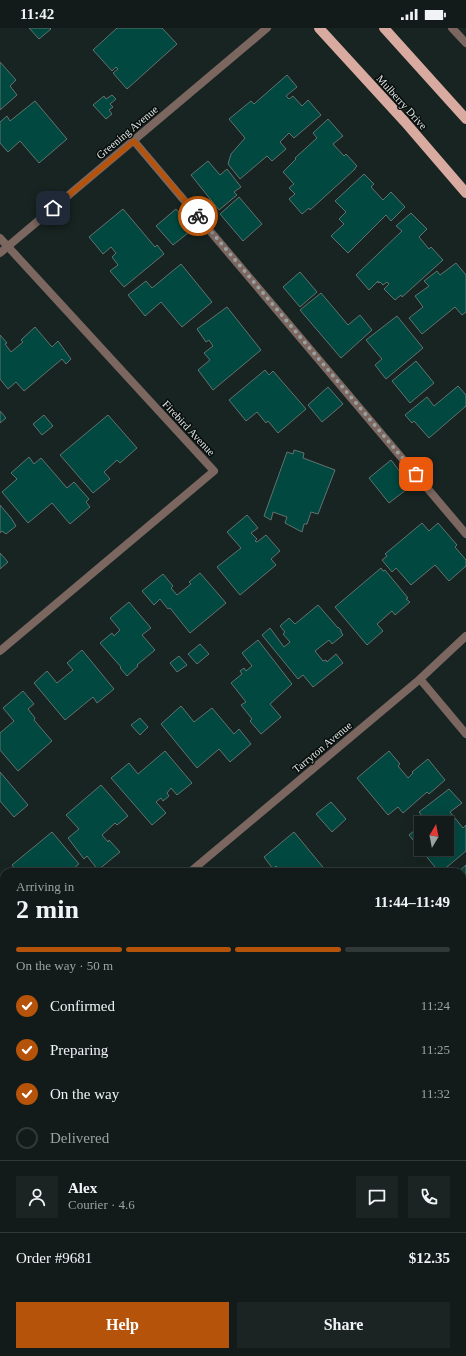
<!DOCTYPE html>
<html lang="en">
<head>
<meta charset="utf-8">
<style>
  :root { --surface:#121b19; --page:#1b2422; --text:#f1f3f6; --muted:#9ca1a2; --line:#313938; --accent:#b45309 }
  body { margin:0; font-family:Georgia,serif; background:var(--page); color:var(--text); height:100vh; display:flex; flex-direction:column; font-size:15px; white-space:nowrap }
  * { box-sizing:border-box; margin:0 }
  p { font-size:13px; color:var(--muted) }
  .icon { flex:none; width:22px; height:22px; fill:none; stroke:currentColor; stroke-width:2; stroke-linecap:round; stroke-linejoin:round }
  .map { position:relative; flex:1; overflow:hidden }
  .sheet { position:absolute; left:0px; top:840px; width:466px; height:488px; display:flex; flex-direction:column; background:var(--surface); border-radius:12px 12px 0 0; box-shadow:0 4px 16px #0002,0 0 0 1px var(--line) }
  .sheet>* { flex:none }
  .needle { width:26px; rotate:10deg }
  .fabs { position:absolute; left:414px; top:788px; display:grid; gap:8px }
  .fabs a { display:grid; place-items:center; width:40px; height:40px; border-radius:0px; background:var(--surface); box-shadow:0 4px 16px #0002,0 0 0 1px var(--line); font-size:20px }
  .pin { position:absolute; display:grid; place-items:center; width:34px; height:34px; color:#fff; margin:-17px; border-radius:8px; box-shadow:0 2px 6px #0006 }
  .courier { position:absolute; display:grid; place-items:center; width:40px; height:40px; margin:-20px; border:3px solid #b45309; border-radius:50%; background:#fff; color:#222; box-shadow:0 1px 5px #0007 }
  .overview em { font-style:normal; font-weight:600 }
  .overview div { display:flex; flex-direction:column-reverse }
  .overview { display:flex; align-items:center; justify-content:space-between; height:68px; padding:0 16px }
  h1 { font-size:26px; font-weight:600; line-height:30px }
  .bar { display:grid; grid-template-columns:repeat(4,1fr); gap:6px 4px; align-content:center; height:48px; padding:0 16px }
  .bar i { height:5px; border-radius:3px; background:var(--line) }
  .bar .current { background:var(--accent) }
  .bar p { grid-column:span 4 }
  .line { display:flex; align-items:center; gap:10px; padding:0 16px; border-top:1px solid var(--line) }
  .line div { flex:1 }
  .round { display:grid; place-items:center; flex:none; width:42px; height:42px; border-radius:0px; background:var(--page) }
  ol { padding:0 16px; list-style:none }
  li { display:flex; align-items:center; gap:12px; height:44px }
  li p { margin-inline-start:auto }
  li .icon { padding:4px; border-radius:50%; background:var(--accent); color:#fff; stroke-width:4 }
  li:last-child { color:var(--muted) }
  li i { width:22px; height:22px; border:2px solid var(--line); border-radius:50% }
  .action { display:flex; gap:8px; margin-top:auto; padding:8px 16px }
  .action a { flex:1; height:46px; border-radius:0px; background:var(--accent); color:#fff; font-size:16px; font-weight:600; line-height:46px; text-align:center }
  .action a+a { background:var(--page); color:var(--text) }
  .status { display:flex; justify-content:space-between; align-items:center; height:28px; padding:0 20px; background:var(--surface); direction:ltr }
  .status svg { height:11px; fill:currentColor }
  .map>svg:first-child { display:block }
</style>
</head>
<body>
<div class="status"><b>11:42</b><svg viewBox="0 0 49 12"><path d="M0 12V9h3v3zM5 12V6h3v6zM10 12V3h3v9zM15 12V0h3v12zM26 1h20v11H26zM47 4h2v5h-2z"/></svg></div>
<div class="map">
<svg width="466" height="1328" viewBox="0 0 466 1328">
  <rect width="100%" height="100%" fill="#182421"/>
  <!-- building -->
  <g fill="#004840" stroke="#64726f">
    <polygon points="29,0 50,0 51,1 39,11"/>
    <polygon points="117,0 162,0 177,16 127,61 113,45 118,41 116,39 112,43 93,22"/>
    <polygon points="0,34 16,52 10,58 17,67 0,82"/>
    <polygon points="287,47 297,59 286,68 289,71 293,68 302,78 308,72 321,87 294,110 289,105 280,114 286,121 272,133 267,128 240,151 228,136 231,126 245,110 229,91 251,73 254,76"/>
    <polygon points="112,67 116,71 110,76 113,79 109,82 112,86 106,91 93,77 104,68 106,71"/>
    <polygon points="35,73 67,111 39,135 20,113 8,124 0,115 0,94 7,88 10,93"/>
    <polygon points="328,91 343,108 333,116 344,128 346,126 357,138 355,140 355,141 310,182 309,180 302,186 289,171 295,166 289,160 294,156 283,144 296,131 295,130 317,110 313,105"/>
    <polygon points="208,133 220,147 227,141 241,159 234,164 237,167 219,182 191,147"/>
    <polygon points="364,146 374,156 371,159 383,172 391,164 405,179 391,193 386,187 348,225 331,208 344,196 339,191 346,184 335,173"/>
    <polygon points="239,169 262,196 243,213 220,186"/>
    <polygon points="123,181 155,219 157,217 164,226 124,259 110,243 118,237 112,229 116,225 111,219 103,226 89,209"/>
    <polygon points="176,181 193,201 173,217 156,198"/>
    <polygon points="411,185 427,201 419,209 429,221 431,219 443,232 402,269 401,267 395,272 384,261 389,256 387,254 383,257 380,254 378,255 378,253 369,262 356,247 402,203 396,198"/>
    <polygon points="456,235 466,247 466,284 462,287 455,279 422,306 409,290 423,279 415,268 429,258 424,253 437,243 440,247"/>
    <polygon points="181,236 212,274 182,299 161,274 145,288 128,267 146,253 152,260"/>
    <polygon points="300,244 317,264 300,279 283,259"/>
    <polygon points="321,265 348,297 360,287 372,302 341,330 300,282"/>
    <polygon points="227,279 261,322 213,362 198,342 210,332 204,325 213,318 209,312 206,314 197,301"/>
    <polygon points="397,288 423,320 386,351 375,337 382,331 366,312"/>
    <polygon points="35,299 52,319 58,313 71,331 66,336 62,331 24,363 16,354 8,361 0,351 0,307 7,315 5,316 11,324 23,314 21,312"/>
    <polygon points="416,333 434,355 410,375 392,353"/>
    <polygon points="265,342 269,347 273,343 306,381 278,405 268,393 266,395 257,384 246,393 229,372"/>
    <polygon points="458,358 466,367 466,378 429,410 414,393 412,395 405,387 427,369 434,378"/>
    <polygon points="328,359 343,376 322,394 308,377"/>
    <polygon points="0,383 6,390 0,395"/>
    <polygon points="44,387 53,398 42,407 33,396"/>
    <polygon points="108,387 137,420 120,435 117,432 104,444 110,451 93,465 60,427"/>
    <polygon points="294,422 304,425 303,430 335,442 318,486 311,484 307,496 304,496 302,504 285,495 287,489 273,484 271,492 264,488 287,424 293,426"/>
    <polygon points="29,429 34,436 41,430 67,460 74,454 89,471 86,474 90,479 70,496 52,475 28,495 2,464 17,451 11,445"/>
    <polygon points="391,432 411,458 389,475 369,450"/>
    <polygon points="0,477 11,490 16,498 6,506 2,503 0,505"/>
    <polygon points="247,487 258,500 251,505 257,511 255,513 257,514 266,507 280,523 271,531 276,537 240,567 217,539 241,520 227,504"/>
    <polygon points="422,495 429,503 438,495 457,517 455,519 466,532 466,538 449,553 435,537 411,557 396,540 392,544 382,532 387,528 385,526"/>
    <polygon points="0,525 8,534 0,541"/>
    <polygon points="381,540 383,543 385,542 408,570 406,571 410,574 395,587 392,583 377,596 383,603 367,617 335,579"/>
    <polygon points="200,545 226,575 190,605 170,580 168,581 160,571 154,577 142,563 163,546 173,558 171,560 177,567 191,556 189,554"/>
    <polygon points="129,574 151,600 142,607 155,622 137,637 138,638 127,648 120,640 121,639 100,615 112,605 114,608 120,602 110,590"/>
    <polygon points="318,577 338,600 338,599 341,602 341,604 343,607 332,616 329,612 315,623 323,633 326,632 327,634 336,626 343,635 313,659 303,647 298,651 262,607 270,600 284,619 290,614 283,606 285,604 280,598 289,590 295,596"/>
    <polygon points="258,612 292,656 270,676 281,689 261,706 250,693 252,691 241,677 246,674 231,655 242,646 240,643 244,640 246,643 252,638 242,625"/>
    <polygon points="200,616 209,626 197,636 188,626"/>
    <polygon points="82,622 114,661 97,675 93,669 65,692 34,655 47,643 57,655 73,642 67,635"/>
    <polygon points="179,628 187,637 177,644 170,635"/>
    <polygon points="23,663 34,676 28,681 35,690 34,692 52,713 18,743 0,722 0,705 14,693 3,680"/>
    <polygon points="181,678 194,694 212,680 234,706 239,701 251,716 230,734 219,721 197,740 161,696"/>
    <polygon points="140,690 148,699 140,707 131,697"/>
    <polygon points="165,723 192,755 177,767 171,760 167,765 169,768 163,773 161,770 156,774 166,785 152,797 111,750 129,735 138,746"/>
    <polygon points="389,723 400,736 398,738 408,750 413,745 412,744 428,731 445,752 429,766 427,764 403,785 398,779 388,787 357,750"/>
    <polygon points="0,744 28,777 14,789 0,773"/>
    <polygon points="101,757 128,788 117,797 115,795 102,807 108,814 109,812 120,824 98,842 87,828 84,831 68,810 79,801 66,787"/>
    <polygon points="449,761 462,775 450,784 463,800 466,797 466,823 441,844 439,844 409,807 421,797 421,821 447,821 447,795 423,795 426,793 419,784"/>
    <polygon points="331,774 346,791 332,804 316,786"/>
    <polygon points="52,804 79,836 69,844 18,844 12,837"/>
    <polygon points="294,804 327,844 281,844 276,838 273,841 264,829"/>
    <polygon points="466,837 466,873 462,868 462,844 458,844"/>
    <polygon points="0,851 4,855 4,909 0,912"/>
    <polygon points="466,1009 466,1083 462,1078 462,1053 465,1050 462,1047 462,1013"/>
    <polygon points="4,1078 4,1137 0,1132 0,1081"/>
    <polygon points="4,1239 4,1271 0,1266 0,1243"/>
    <polygon points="462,1247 466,1252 466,1263 462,1266"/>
    <polygon points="462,1270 466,1275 466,1315 462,1319"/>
    <polygon points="148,1324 176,1324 178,1327 182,1324 216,1324 220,1328 147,1328 145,1327"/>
    <polygon points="229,1324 254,1324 249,1328 232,1328"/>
    <polygon points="339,1324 397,1324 399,1327 397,1328 341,1328 338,1325"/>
    <polygon points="413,1324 443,1324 447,1328 413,1328 411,1326"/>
  </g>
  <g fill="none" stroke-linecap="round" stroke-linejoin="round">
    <!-- lane -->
    <polyline stroke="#7c6660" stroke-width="8" points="134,113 466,506"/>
    <!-- street -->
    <g stroke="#7c6660" stroke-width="8">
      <polyline points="452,0 466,15"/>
      <polyline points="0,210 214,443 0,623"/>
      <polyline points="0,225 267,0"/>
      <polyline points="420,651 466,706"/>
      <polyline points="190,844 420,651 466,608"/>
      <polyline points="0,1002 4,999"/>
      <polyline points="462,1166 466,1171"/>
      <polyline points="78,1328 83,1324"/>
    </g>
    <!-- primary -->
    <g stroke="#d9aba0" stroke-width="10">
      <polyline points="319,0 405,94 466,165"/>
      <polyline points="384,0 466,91"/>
    </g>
  </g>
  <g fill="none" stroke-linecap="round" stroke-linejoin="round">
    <!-- done -->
    <polyline stroke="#98a19f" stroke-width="4" stroke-dasharray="0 7.2" points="198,188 416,446"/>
    <!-- route -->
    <polyline stroke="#b45309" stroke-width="5" points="53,180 134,113 198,188"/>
  </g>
  <g text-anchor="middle" stroke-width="3" stroke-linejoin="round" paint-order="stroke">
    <!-- street labels -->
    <g font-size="11" fill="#dde5e3" stroke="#070c0b">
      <text transform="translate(402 74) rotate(48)" y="4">Mulberry Drive</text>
      <text transform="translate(127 104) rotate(-40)" y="4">Greening Avenue</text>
      <text transform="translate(189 400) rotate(47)" y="4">Firebird Avenue</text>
      <text transform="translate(322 719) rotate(-40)" y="4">Tarryton Avenue</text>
    </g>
  </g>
</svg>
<div class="fabs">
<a><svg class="needle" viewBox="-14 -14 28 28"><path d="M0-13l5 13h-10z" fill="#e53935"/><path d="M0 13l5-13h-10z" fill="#9ca1a2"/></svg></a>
</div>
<div class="pin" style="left:416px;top:446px;background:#ea580c"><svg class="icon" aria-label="bag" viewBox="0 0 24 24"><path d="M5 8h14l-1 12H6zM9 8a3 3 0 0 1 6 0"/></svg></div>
<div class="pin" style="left:53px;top:180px;background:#1f2937"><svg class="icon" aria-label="home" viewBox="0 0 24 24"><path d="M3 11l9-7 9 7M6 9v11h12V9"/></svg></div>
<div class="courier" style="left:198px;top:188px"><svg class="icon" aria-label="bike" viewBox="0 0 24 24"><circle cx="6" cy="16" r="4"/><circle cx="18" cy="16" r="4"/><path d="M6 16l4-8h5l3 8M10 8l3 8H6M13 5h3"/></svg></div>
<section class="sheet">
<div class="overview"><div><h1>2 min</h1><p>Arriving in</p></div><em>11:44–11:49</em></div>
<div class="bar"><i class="current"></i><i class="current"></i><i class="current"></i><i></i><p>On the way · 50 m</p></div>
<ol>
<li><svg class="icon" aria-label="check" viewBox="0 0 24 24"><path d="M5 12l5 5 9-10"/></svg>Confirmed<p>11:24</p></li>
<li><svg class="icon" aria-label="check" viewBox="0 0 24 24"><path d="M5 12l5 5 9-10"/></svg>Preparing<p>11:25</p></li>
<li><svg class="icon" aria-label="check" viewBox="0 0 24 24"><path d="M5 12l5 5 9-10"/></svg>On the way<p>11:32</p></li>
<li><i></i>Delivered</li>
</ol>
<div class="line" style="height:72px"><a class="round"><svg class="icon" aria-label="person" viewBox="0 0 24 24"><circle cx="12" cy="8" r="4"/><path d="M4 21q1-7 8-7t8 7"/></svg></a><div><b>Alex</b><p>Courier · 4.6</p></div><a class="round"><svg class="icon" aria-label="chat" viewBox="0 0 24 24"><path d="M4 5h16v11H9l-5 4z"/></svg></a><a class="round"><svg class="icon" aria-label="phone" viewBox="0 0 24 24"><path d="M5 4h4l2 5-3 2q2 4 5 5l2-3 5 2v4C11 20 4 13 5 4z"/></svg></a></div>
<div class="line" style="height:52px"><div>Order #9681</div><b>$12.35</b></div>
<div class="action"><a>Help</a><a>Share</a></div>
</section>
</div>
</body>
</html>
